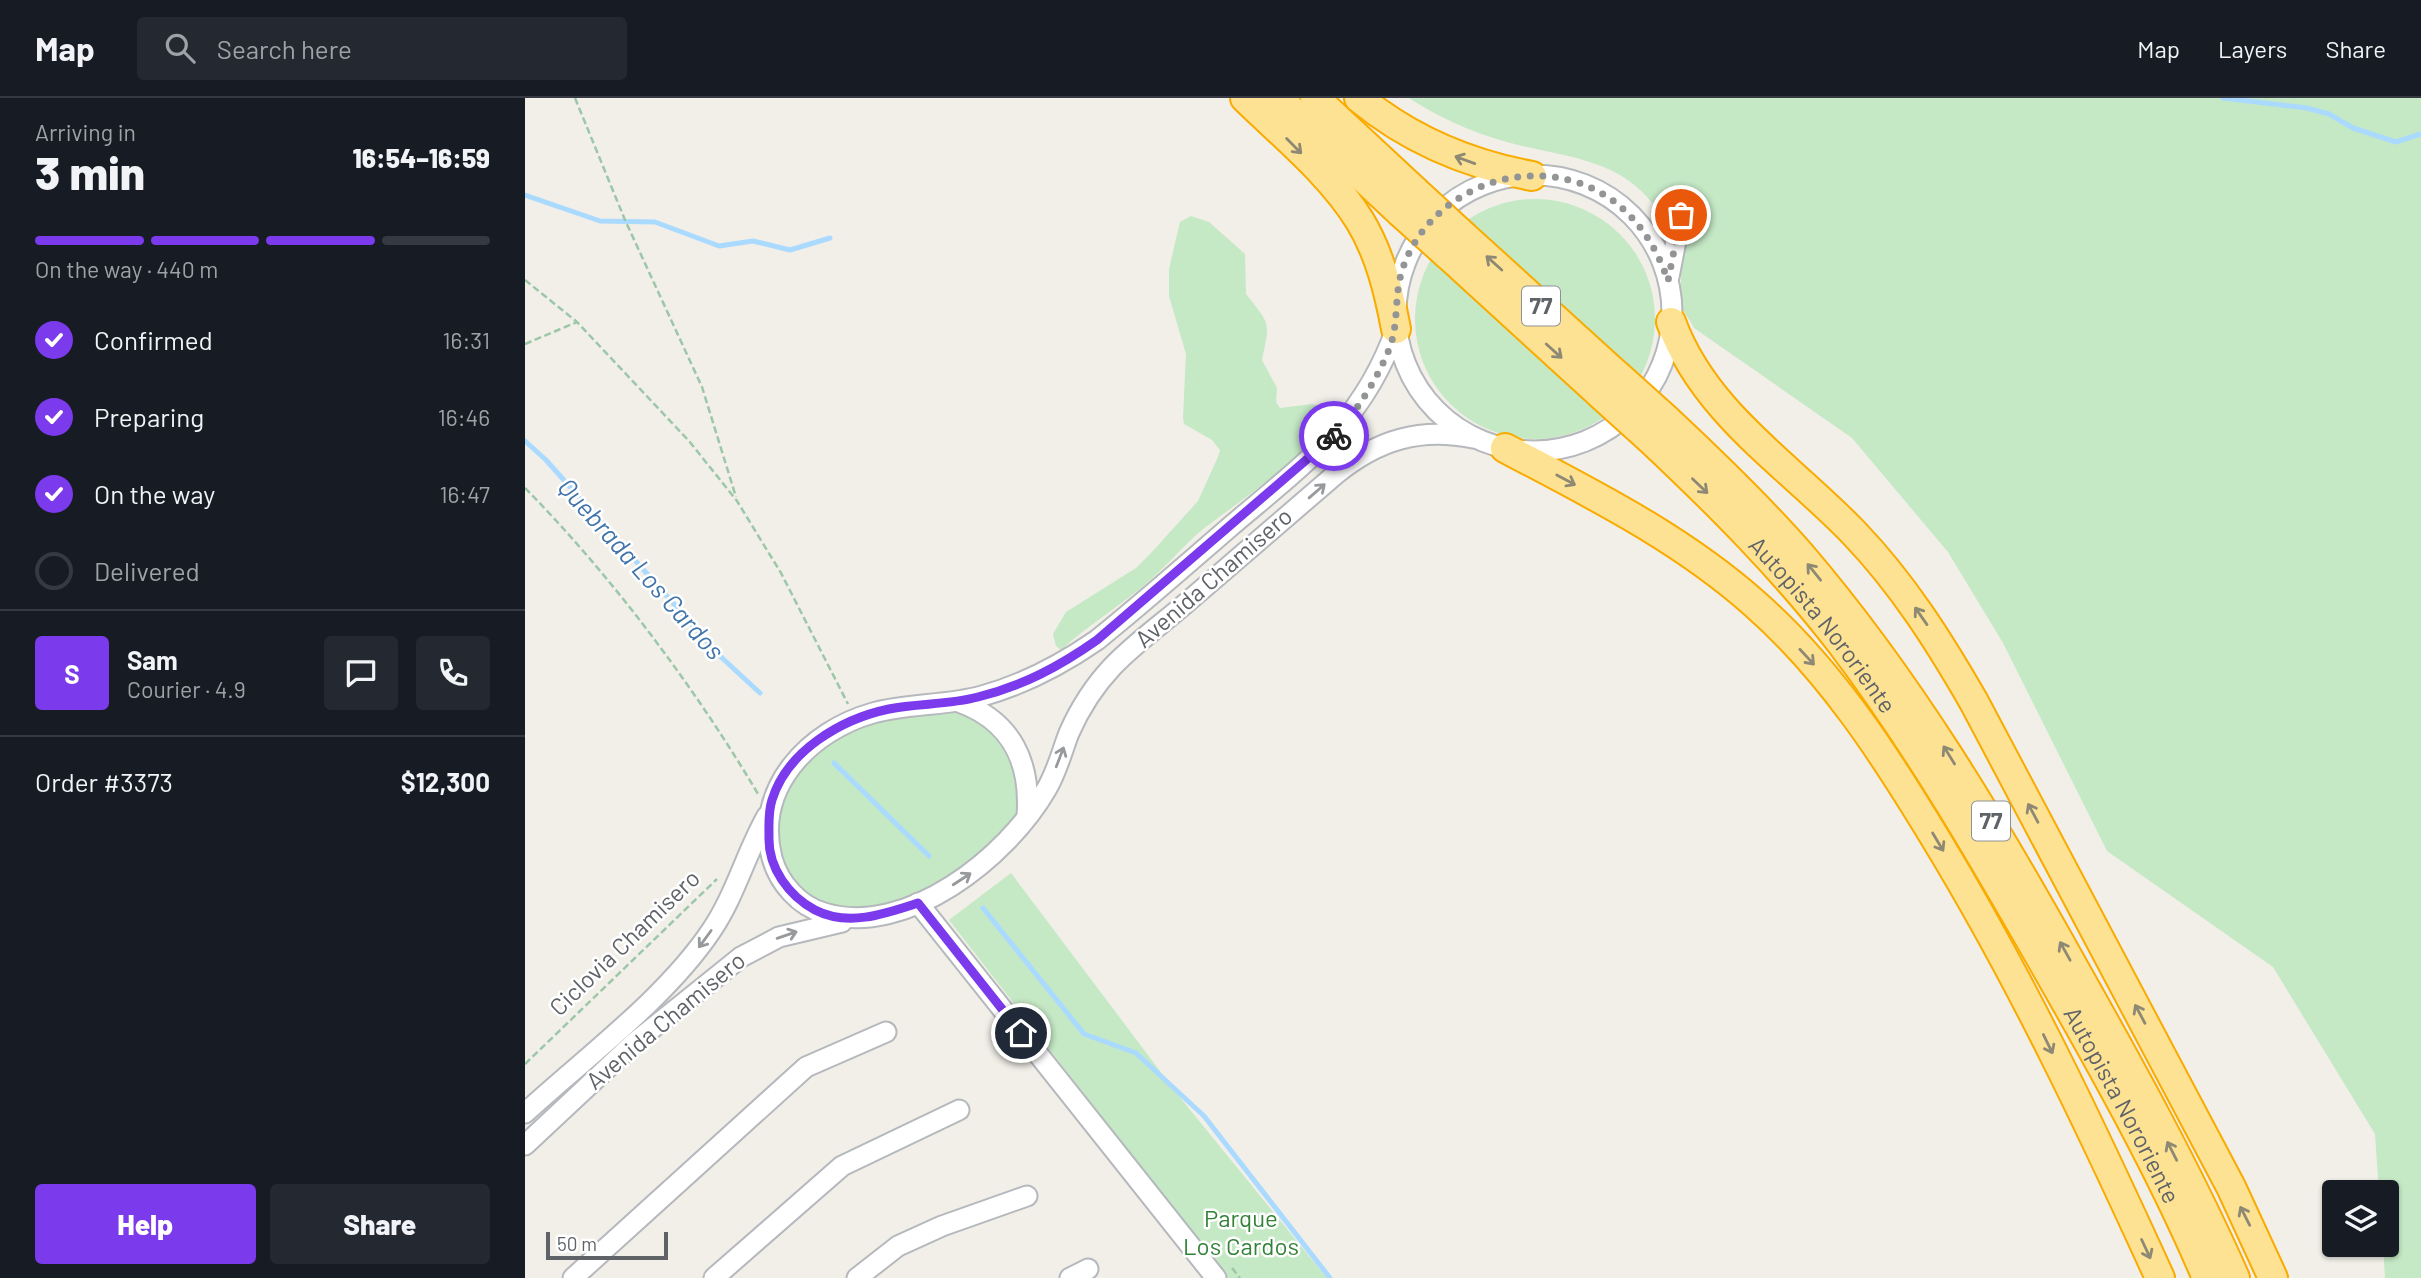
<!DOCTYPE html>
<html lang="en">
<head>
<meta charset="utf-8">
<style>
  :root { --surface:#171b24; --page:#242831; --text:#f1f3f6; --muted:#9ea1a6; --line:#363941; --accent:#7c3aed }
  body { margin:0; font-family:Barlow,sans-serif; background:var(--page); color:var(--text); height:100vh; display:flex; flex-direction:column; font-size:26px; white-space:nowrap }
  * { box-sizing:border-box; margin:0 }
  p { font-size:23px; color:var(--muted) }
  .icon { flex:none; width:38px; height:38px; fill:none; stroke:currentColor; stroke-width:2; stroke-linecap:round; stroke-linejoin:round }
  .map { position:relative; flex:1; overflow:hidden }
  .side { display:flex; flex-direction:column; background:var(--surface); width:525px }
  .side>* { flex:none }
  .fabs { position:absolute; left:1797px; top:1082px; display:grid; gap:14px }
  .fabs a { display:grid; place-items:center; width:77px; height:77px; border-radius:7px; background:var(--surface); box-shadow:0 2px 5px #0004; font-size:35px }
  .scale { position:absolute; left:21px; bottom:18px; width:122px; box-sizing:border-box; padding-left:7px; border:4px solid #5f6368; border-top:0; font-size:19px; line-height:24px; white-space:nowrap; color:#5f6368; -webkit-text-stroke:5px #fff; paint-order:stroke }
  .pin { position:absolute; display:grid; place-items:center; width:60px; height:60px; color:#fff; margin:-30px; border:4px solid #fff; border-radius:50%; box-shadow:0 2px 7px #0007 }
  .courier { position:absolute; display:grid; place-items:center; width:70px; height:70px; margin:-35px; border:5px solid #7c3aed; border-radius:50%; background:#fff; color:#222; box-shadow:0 2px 9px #0007 }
  .headline em { font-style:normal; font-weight:800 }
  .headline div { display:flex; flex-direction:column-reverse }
  .headline { display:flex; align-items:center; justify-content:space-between; height:119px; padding:0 35px }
  h1 { font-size:46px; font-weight:800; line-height:52px }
  .bar { display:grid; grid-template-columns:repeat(4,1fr); gap:10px 7px; align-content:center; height:84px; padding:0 35px }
  .bar i { height:9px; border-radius:5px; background:var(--line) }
  .bar .active { background:var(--accent) }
  .bar p { grid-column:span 4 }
  .line { display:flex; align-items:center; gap:18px; padding:0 35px; border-top:2px solid var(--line) }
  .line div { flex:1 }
  .round { display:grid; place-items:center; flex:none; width:74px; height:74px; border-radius:7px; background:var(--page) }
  ol { padding:0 35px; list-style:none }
  li { display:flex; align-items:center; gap:21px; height:77px }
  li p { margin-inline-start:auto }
  li .icon { padding:7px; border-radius:50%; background:var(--accent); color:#fff; stroke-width:4 }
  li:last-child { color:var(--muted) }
  li i { width:38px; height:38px; border:4px solid var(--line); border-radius:50% }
  .cta { display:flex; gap:14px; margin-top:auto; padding:14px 35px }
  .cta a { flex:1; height:80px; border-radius:7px; background:var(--accent); color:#fff; font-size:28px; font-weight:800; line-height:80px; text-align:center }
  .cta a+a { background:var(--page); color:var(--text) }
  header { display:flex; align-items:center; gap:42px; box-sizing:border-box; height:98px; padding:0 35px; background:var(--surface); border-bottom:2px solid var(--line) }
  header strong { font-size:33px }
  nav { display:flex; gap:38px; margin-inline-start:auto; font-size:24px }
  .search { width:490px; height:63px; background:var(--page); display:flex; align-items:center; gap:18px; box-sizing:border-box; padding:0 24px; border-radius:7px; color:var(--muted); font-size:26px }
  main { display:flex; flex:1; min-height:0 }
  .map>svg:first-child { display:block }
</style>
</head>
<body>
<header>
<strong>Map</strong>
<div class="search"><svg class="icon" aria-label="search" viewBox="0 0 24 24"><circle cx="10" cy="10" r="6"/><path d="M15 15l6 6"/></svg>Search here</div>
<nav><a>Map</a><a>Layers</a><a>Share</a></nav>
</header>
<main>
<section class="side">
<div class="headline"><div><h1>3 min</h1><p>Arriving in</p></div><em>16:54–16:59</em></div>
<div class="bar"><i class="active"></i><i class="active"></i><i class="active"></i><i></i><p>On the way · 440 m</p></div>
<ol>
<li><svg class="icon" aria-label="check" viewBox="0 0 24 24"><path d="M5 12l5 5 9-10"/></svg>Confirmed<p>16:31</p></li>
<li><svg class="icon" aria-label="check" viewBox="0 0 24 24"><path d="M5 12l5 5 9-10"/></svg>Preparing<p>16:46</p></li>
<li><svg class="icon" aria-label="check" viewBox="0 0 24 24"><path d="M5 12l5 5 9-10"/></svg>On the way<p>16:47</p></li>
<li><i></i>Delivered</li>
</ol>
<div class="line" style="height:126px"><b class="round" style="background:var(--accent);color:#fff">S</b><div><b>Sam</b><p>Courier · 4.9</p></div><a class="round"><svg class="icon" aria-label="chat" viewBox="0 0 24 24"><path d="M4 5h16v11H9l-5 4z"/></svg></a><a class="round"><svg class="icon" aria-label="phone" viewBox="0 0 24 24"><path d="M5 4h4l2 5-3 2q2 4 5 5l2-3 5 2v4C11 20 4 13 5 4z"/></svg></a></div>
<div class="line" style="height:91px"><div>Order #3373</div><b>$12,300</b></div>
<div class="cta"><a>Help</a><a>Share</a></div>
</section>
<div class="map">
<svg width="1896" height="1180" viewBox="0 0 1896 1180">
  <rect width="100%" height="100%" fill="#f1efe8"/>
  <!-- green -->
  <g fill="#c5e8c5">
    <path d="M884 0H1896V1180H1860L1858 1146H1862V1094H1854L1850 1036 1748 869 1582 753 1478 545 1423 454 1327 340 1169 230C1165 222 1158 214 1156 206 1154 196 1157 184 1156 174 1152 152 1143 127 1130 109 1095 59 1035 59 982 44 946 34 915 20 884 0Z"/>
    <circle cx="1010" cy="221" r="120"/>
    <path d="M666 118 684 124 720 156 721 196C746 228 745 223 737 262L752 290 751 304 755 310 787 306 799 309C813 342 694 416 671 437 655 452 641 468 625 482 597 507 563 527 536 552L531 548 528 536 541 514 611 470 627 454 673 403 693 359 695 352 687 342 659 326 658 320 661 256 644 198V171L655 124Z"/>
    <path d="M433 613C462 623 463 627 481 651 494 669 501 704 487 725 457 767 354 829 302 807 273 795 255 772 251 740 251 734 248 725 250 719 260 685 289 653 320 636 355 618 394 617 433 613Z"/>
    <polygon points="486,775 653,997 802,1180 702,1180 424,822"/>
  </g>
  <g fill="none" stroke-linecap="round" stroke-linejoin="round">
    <!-- stream -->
    <g stroke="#aadaff" stroke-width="5">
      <polyline points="1698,0 1782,10 1804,16 1828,30 1871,44 1896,36"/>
      <polyline points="0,97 75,123 130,124 194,148 228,143 265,152 305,140"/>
      <polyline points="0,343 21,362 196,559 235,595"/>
      <polyline points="309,665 404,758"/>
      <polyline points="458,810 559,936 611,955 679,1018 805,1180"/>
    </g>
    <!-- minor casing -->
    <g stroke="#b5b8bc" stroke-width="23">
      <g id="minor">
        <circle cx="1009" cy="215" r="138"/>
        <polyline points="1144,179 1156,117"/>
        <path d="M871 231C838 325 779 366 706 428 662 466 618 505 572 542 536 567 500 586 457 598 421 608 384 605 348 615 284 633 229 690 247 760 254 785 274 808 299 815 382 840 482 759 521 692 532 674 537 653 544 635 555 610 569 588 588 568 612 543 641 523 667 500 715 459 763 417 811 376 853 342 895 329 948 340"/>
        <path d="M434 604C487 623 506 664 502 718"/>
        <polyline points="393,805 691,1180"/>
        <path d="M0 1015C60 960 141 900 186 833 210 798 221 755 242 718"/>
        <polyline points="0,1047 109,945 216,859 254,839 317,824"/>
        <polyline points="48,1180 281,969 361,934"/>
        <polyline points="189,1180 317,1068 434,1012"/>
        <polyline points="332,1180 373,1148 417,1128 502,1098"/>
        <polyline points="545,1180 563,1171"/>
      </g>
    </g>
    <!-- highway casing -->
    <g stroke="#f9ab00" stroke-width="32">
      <g id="highway">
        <path d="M720 0C759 38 806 76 835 123 855 156 864 194 871 231"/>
        <polyline points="753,0 875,114"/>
        <polyline points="790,0 890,93"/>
        <path d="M834 0C885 42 942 66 1007 78"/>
        <polyline points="940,139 1092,277"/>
        <polyline points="924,158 1074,295"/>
        <path d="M1146 224C1179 315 1265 368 1329 435 1377 485 1414 543 1449 604L1706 1089 1748 1180"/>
        <path d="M1141 321C1187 364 1233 408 1275 456 1384 583 1468 725 1549 870 1606 971 1663 1074 1710 1180"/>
        <path id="s1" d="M1125 341C1193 405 1259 471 1316 545 1394 648 1458 759 1522 871 1579 971 1637 1074 1682 1180"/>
        <path d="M980 350C1067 396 1156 440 1230 506 1306 573 1360 657 1412 743 1497 883 1567 1031 1635 1180"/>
      </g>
    </g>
    <!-- path -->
    <g stroke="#9cc7a9" stroke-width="2.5" stroke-dasharray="7 3.5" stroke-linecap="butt">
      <polyline points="50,0 100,122 177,289 211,399"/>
      <polyline points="0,182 52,224 164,343 212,403 256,475 323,606"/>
      <polyline points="0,246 52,224"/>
      <path d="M0 390C86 477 171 591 233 696"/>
      <polyline points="0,966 192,781"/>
      <polyline points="707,1170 715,1180"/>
    </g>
    <!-- minor -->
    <use href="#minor" stroke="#fff" stroke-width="19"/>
    <!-- highway -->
    <use href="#highway" stroke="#fde293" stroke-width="28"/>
    <!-- highway-bridge casing -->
    <g stroke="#f9ab00" stroke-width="32" stroke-linecap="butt">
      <g id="highway-bridge">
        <polyline points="890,93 940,139"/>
        <polyline points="875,114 924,158"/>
        <polyline points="1092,277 1141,321"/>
        <polyline points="1074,295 1125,341"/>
      </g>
    </g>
    <!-- highway-bridge -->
    <use href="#highway-bridge" stroke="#fde293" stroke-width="28"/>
  </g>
  <!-- one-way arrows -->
  <defs><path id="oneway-shaft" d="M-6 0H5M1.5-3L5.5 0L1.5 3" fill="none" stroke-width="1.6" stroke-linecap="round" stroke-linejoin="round" transform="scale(1.75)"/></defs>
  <g stroke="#8e8975">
    <use href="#oneway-shaft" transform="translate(769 48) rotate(45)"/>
    <use href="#oneway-shaft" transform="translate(940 62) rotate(-160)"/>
    <use href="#oneway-shaft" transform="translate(969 165) rotate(-138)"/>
    <use href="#oneway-shaft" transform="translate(1029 253) rotate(42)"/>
    <use href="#oneway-shaft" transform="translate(1041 382) rotate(28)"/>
    <use href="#oneway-shaft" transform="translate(1175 388) rotate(44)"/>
    <use href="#oneway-shaft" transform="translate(1289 474) rotate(-129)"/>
    <use href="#oneway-shaft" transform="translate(1396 518) rotate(-125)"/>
    <use href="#oneway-shaft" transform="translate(1282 559) rotate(47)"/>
    <use href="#oneway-shaft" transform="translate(1424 657) rotate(-122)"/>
    <use href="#oneway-shaft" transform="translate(1508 715) rotate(-118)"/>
    <use href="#oneway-shaft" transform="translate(1413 744) rotate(59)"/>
    <use href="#oneway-shaft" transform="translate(1540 853) rotate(-119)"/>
    <use href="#oneway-shaft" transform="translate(1615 916) rotate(-118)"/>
    <use href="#oneway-shaft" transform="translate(1523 946) rotate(64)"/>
    <use href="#oneway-shaft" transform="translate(1647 1053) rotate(-117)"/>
    <use href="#oneway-shaft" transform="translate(1720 1118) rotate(-117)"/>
    <use href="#oneway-shaft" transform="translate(1621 1151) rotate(65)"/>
  </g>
  <g stroke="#979a9d">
    <use href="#oneway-shaft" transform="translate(792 393) rotate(-41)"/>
    <use href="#oneway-shaft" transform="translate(535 659) rotate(-69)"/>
    <use href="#oneway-shaft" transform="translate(437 781) rotate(-33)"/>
    <use href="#oneway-shaft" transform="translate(262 837) rotate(-19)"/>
    <use href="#oneway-shaft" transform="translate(180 841) rotate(126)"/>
  </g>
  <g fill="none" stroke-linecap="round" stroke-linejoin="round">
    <!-- done -->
    <path stroke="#929495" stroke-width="7" stroke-dasharray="0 12.6" d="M809 338C831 314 850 285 863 254 874 229 869 203 876 176 896 106 973 64 1044 82 1095 95 1127 135 1143 183L1156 117"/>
    <!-- route -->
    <path stroke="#7c3aed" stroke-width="9" d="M496 935 393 805C360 816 323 829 290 812 264 798 243 770 244 739 244 727 243 714 247 702 262 653 316 621 364 611 393 605 423 607 453 599 498 588 535 568 572 542L809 338"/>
  </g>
  <g text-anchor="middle" stroke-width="5" stroke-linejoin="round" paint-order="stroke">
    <!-- shield labels -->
    <g fill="#fff" stroke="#8f9295" stroke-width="2">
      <rect x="997" y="188.5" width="38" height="39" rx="5"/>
      <rect x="1447" y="703.5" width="38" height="39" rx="5"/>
    </g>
    <g font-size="23" font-weight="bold" fill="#5f6368">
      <text x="1016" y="216">77</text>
      <text x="1466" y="731">77</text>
    </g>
    <!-- street labels -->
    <g font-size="24" fill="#5f6368" stroke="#fff">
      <text transform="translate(689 480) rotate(-41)" y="8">Avenida Chamisero</text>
      <text dy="8" stroke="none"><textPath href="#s1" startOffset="254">Autopista Nororiente</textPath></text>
      <text transform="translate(100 845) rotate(-44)" y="8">Ciclovia Chamisero</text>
      <text transform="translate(141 923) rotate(-40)" y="8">Avenida Chamisero</text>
      <text dy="8" stroke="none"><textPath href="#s1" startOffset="821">Autopista Nororiente</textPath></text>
    </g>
    <!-- park labels -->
    <g font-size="24" fill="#348238" stroke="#fff">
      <text x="716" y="1129">Parque<tspan x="716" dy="28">Los Cardos</tspan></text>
    </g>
    <!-- water labels -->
    <g font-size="26" font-style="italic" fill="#4174aa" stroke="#fff">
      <text transform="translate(116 471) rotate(48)" y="9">Quebrada Los Cardos</text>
    </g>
  </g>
</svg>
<div class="fabs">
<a><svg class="icon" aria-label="layers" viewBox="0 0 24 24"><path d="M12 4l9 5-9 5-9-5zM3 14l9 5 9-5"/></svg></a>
</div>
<div class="scale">50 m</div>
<div class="pin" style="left:1156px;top:117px;background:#ea580c"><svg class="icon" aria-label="bag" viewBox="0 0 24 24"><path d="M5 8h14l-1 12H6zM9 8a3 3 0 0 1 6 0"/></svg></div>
<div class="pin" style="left:496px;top:935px;background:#1f2937"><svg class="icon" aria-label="home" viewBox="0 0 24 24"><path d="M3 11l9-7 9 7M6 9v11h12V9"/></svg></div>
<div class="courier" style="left:809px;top:338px"><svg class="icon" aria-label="bike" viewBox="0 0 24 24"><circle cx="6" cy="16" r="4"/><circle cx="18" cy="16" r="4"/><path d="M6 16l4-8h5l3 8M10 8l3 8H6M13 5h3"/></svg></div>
</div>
</main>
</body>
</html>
